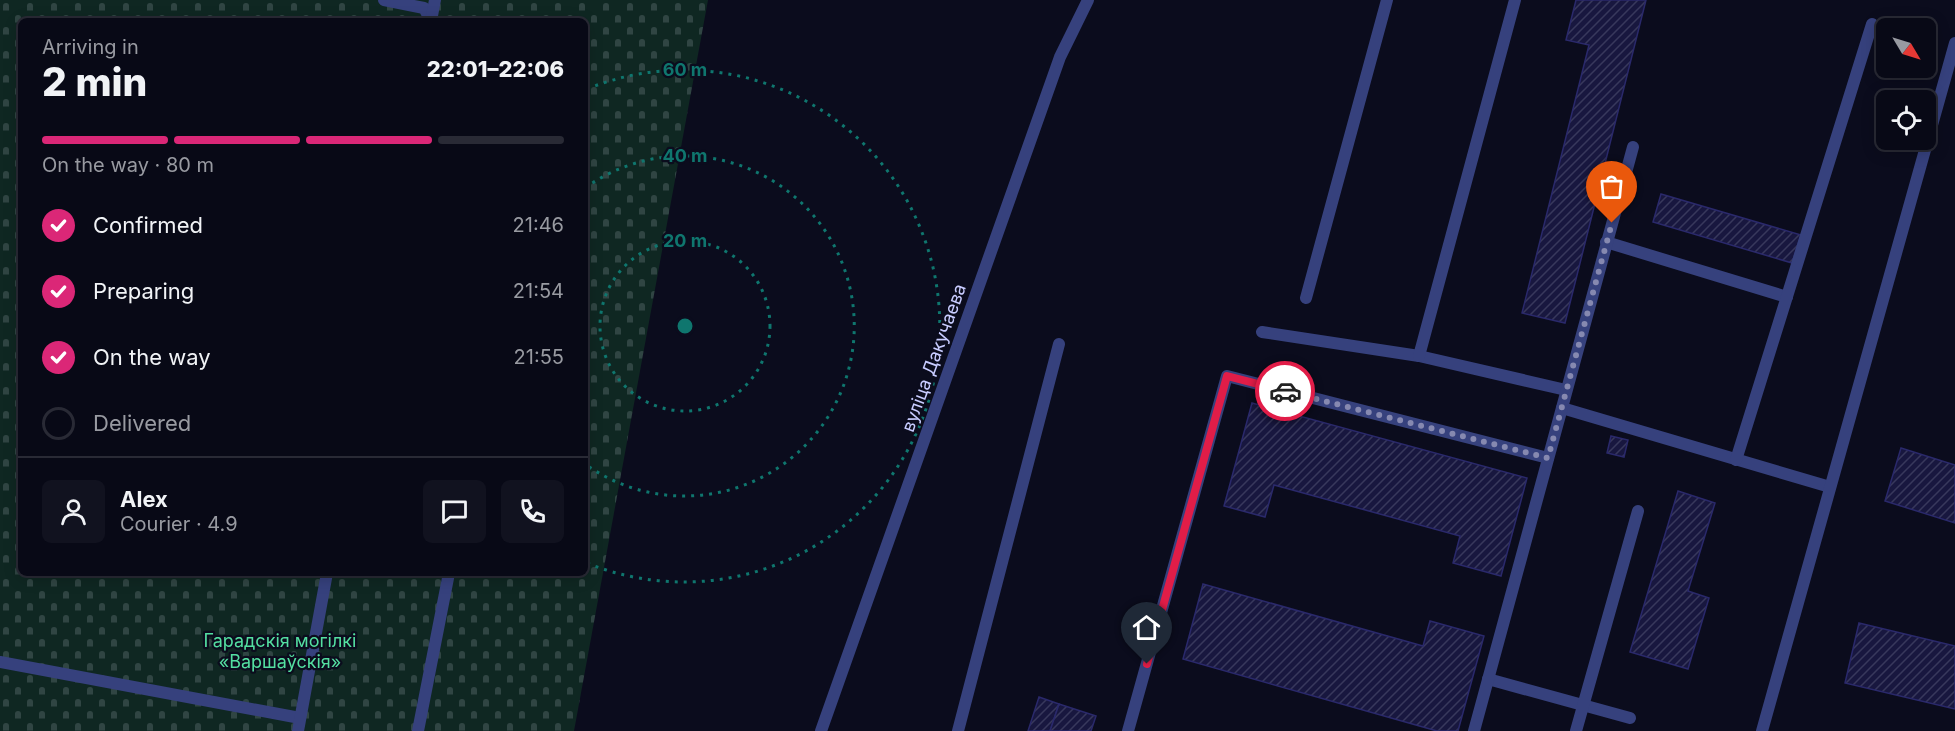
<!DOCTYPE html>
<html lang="en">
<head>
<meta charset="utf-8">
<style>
  :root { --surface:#080916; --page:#11121f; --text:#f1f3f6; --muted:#989aa1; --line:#292a35; --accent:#db2777 }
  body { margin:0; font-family:Inter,sans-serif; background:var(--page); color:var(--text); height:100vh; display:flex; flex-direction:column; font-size:22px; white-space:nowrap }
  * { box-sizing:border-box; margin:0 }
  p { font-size:20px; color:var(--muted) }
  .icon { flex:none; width:33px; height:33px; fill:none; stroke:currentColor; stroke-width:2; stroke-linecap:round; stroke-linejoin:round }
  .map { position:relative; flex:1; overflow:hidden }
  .sheet { position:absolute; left:18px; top:18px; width:570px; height:558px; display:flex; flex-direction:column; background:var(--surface); border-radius:9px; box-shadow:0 3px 15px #0003,0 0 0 2px var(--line) }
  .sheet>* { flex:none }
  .needle { width:39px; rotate:128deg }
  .buttons { position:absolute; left:1876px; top:18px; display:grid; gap:12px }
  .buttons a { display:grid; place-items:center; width:60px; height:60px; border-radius:9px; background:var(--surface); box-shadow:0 3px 15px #0003,0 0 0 2px var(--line); font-size:30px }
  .pin { position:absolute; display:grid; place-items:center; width:51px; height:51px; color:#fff; margin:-62px -26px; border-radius:50% 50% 50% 0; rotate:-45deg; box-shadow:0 0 6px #0007 }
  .pin .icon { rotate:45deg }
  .courier { position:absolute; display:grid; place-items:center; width:60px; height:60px; margin:-30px; border:4px solid #e11d48; border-radius:50%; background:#fff; color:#222; box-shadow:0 2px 8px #0007 }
  .head em { font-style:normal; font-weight:800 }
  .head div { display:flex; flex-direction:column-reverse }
  .head { display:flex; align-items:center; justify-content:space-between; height:102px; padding:0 24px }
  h1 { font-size:39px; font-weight:800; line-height:45px }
  .bar { display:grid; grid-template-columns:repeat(4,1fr); gap:9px 6px; align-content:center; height:72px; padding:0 24px }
  .bar i { height:8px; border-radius:4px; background:var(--line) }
  .bar .selected { background:var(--accent) }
  .bar p { grid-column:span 4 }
  .line { display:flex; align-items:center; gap:15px; padding:0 24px; border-top:2px solid var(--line) }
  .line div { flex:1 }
  .round { display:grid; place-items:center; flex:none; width:63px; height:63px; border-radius:9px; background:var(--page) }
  ol { padding:0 24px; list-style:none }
  li { display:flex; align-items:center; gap:18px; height:66px }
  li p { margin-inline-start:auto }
  li .icon { padding:6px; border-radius:50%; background:var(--accent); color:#fff; stroke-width:4 }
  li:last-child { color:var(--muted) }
  li i { width:33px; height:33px; border:3px solid var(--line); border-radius:50% }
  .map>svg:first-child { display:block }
</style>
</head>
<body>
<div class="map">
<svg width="1955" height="731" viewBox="0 0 1955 731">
  <defs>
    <pattern id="cemetery-stones" width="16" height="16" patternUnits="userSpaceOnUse" patternTransform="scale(1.5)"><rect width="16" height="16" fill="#0f2722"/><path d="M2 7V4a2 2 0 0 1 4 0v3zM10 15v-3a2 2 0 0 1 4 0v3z" fill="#304543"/></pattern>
    <pattern id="building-hatch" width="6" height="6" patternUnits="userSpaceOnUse" patternTransform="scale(1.5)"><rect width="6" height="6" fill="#18173f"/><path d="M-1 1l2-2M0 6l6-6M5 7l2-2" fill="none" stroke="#38385c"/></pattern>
  </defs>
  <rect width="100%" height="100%" fill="#0b0c1d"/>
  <!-- cemetery -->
  <path fill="url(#cemetery-stones)" fill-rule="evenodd" d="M0 0H708L574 731H0ZM21 21H585V573H21Z"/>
  <!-- building -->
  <g fill="url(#building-hatch)" stroke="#2a296b" stroke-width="1.5">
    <polygon points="1576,0 1646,0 1565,323 1522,313 1589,45 1566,40"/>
    <polygon points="1661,194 1801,235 1792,263 1653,222"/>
    <polygon points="1252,403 1527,478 1501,576 1453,563 1460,536 1274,485 1265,517 1224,506"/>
    <polygon points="1611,436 1628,440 1624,457 1607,453"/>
    <polygon points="1901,448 1955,465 1955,523 1885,501"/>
    <polygon points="1678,491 1715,503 1688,591 1709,598 1688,669 1630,652"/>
    <polygon points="1203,584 1423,646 1430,621 1484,636 1458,731 1437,731 1183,659"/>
    <polygon points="1859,623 1955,646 1955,709 1845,683"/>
    <polygon points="1039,697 1059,704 1050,731 1028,731"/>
    <polygon points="1059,704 1096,716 1091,731 1050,731"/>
  </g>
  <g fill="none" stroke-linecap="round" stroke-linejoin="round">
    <!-- lane -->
    <g stroke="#36417d" stroke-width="12">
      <polyline points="384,0 424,8 431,21"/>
      <polyline points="431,21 435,0"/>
      <polyline points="1606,242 1787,297"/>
      <polyline points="1306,298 1387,0"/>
      <polyline points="1262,332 1419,356 1566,390"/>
      <polyline points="1419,356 1515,0"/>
      <polyline points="1562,408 1830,487"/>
      <polyline points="1736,460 1872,24"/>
      <polyline points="0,662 300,718"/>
      <polyline points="1488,679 1630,718"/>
      <polyline points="298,731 327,573"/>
      <polyline points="418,731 449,573"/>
      <polyline points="958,731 1059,344"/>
      <polyline points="1128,731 1227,376 1548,458"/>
      <polyline points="1474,731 1633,147"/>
      <polyline points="1576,731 1638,511"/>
      <polyline points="1762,731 1955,43"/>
    </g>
    <!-- street -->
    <polyline stroke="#36417d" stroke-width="12" points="821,731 1060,57 1088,0"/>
  </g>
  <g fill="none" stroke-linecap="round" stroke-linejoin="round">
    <!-- done -->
    <polyline stroke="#8689b0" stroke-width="6" stroke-dasharray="0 10.8" points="1285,391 1548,458 1612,223"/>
    <!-- route -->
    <polyline stroke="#e11d48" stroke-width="8" points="1147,664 1227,376 1285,391"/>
  </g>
  <!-- distance rings -->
  <g fill="none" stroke="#0f766e" stroke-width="3" stroke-dasharray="3 6">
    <circle cx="685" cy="326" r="85"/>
    <path d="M585 188A170 170 0 1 1 585 464"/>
    <path d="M587 89A256 256 0 1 1 587 563"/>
  </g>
  <g text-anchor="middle" stroke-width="4.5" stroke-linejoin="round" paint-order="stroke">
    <!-- street labels -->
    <g font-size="18" fill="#c8ccff" stroke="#0b0c1d">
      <text transform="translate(934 358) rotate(-70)" y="6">вуліца Дакучаева</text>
    </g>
    <!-- park labels -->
    <g font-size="18" fill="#54dfa1" stroke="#0b0c1d">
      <text x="280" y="647">Гарадскія могілкі<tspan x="280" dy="21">«Варшаўскія»</tspan></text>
    </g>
  </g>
  <circle cx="685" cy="326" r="9" fill="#0f766e" stroke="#0b0c1d" stroke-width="3"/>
  <g font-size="18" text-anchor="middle" font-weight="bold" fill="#0f766e" stroke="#0b0c1d" stroke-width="4.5" stroke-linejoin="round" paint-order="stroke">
    <text x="685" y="76">60 m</text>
    <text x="685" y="162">40 m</text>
    <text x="685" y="247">20 m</text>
  </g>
</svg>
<div class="buttons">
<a><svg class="needle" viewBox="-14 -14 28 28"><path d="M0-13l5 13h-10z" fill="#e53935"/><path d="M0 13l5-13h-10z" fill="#989aa1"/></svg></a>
<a><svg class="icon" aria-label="locate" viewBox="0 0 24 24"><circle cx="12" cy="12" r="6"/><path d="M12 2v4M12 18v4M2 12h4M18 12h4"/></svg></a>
</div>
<div class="pin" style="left:1612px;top:223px;background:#ea580c"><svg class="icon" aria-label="bag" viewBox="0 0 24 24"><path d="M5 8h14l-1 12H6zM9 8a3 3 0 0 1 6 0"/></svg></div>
<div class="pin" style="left:1147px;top:664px;background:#1f2937"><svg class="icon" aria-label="home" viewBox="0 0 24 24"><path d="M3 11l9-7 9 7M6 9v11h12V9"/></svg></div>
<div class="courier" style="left:1285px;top:391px"><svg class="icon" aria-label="car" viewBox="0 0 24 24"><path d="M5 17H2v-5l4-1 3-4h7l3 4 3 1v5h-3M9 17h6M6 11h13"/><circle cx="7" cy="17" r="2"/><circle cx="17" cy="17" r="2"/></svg></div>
<section class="sheet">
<div class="head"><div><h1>2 min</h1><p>Arriving in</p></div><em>22:01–22:06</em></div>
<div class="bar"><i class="selected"></i><i class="selected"></i><i class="selected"></i><i></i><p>On the way · 80 m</p></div>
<ol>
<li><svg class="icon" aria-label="check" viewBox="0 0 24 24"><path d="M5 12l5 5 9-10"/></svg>Confirmed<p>21:46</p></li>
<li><svg class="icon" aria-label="check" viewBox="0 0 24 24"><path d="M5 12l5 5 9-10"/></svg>Preparing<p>21:54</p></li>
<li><svg class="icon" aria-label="check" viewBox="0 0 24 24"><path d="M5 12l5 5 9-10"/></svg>On the way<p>21:55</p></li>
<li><i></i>Delivered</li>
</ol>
<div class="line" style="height:108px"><a class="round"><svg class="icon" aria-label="person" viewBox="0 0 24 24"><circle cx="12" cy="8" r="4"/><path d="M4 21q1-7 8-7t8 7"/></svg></a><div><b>Alex</b><p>Courier · 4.9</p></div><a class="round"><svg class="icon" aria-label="chat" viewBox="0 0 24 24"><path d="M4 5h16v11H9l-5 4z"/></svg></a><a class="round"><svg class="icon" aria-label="phone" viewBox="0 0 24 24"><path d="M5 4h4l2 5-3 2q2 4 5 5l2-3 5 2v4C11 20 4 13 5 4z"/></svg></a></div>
</section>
</div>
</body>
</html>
